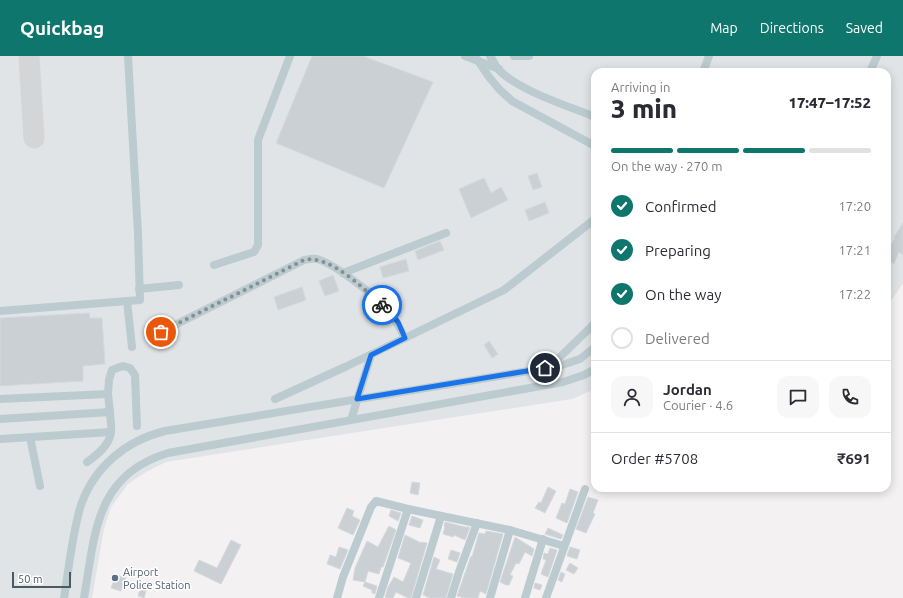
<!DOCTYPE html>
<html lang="en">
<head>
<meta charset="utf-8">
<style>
  :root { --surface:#fff; --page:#f7f7f7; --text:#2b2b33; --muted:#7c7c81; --line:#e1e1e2; --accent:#0f766e }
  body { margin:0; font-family:Ubuntu,sans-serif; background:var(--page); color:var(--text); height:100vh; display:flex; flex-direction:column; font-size:15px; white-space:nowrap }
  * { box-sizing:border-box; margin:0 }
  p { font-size:13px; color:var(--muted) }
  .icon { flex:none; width:22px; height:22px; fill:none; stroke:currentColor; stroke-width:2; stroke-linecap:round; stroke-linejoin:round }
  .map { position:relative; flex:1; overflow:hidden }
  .side { position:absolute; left:591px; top:12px; width:300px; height:424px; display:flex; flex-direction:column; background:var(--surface); border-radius:12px; box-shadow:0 2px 10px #0003 }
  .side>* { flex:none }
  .scale { position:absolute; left:12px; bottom:10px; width:59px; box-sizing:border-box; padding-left:4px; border:2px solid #475b61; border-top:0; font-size:11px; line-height:14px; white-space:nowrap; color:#475b61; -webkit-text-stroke:3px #fff; paint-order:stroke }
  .pin { position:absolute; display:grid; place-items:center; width:34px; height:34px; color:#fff; margin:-17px; border:2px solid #fff; border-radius:50%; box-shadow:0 1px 4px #0007 }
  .courier { position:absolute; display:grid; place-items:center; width:40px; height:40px; margin:-20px; border:3px solid #1a73e8; border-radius:50%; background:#fff; color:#222; box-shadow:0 1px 5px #0007 }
  .overview em { font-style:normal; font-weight:800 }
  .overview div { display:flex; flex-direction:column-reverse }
  .overview { display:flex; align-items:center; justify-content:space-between; height:68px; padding:0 20px }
  h1 { font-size:26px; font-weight:800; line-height:30px }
  .bar { display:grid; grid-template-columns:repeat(4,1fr); gap:6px 4px; align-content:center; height:48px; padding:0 20px }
  .bar i { height:5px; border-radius:3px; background:var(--line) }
  .bar .on { background:var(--accent) }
  .bar p { grid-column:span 4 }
  .line { display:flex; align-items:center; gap:10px; padding:0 20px; border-top:1px solid var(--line) }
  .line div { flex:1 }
  .round { display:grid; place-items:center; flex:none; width:42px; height:42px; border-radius:12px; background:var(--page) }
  ol { padding:0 20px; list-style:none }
  li { display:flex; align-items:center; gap:12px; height:44px }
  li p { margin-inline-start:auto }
  li .icon { padding:4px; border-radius:50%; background:var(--accent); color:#fff; stroke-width:4 }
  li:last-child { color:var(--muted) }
  li i { width:22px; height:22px; border:2px solid var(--line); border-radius:50% }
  header { display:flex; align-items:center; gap:24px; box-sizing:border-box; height:56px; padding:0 20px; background:var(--accent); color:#fff }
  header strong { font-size:19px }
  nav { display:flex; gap:22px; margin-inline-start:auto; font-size:14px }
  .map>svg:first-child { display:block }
</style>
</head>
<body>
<header>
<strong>Quickbag</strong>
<nav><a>Map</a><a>Directions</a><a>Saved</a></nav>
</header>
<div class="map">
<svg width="903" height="542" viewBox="0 0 903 542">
  <rect width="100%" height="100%" fill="#f4f1f2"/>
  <!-- airport -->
  <polygon fill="#e0e4e6" points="0,0 903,0 903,227 887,251 887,16 595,16 595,333 572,343 166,406 146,416 128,428 111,451 104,473 92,542 0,542"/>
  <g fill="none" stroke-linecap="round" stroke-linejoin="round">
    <!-- taxiway -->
    <polyline stroke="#d4d5d7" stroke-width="21" points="29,0 34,82"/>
  </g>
  <!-- building -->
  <g fill="#cbd0d4" stroke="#d5d9dd">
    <polygon points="312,0 363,0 433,26 384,132 276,87"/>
    <polygon points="537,117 542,131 533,134 528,120"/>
    <polygon points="484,122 491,137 501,131 508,144 471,162 459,133"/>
    <polygon points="545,146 549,157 529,165 525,154"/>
    <polygon points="903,167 903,199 899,196 894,208 887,204 887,196 895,182 894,181"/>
    <polygon points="440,185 444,194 418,204 415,195"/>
    <polygon points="406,203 409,215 383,222 380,211"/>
    <polygon points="333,219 339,235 325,240 319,225"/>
    <polygon points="302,231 306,244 278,254 274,241"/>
    <polygon points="89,257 90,262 102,262 105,308 83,310 83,325 0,330 0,262"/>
    <polygon points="489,285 498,298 492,302 484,289"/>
    <polygon points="412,426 420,427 418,439 410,437"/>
    <polygon points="548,431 556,435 545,457 535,452 539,446 541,447"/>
    <polygon points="570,433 578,436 567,467 556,462 562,447 565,448"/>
    <polygon points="588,441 598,444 593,457 595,458 586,477 576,473"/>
    <polygon points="347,452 354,455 352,460 360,464 353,479 338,472"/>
    <polygon points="391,454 401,457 398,465 389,460"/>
    <polygon points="412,460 423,464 420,472 409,469"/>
    <polygon points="445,466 465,471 470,471 465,484 454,479 453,481 443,478 445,471 444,470"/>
    <polygon points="389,470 396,474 383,511 381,511 379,518 368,515 365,526 353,524 355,512 367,485 378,491"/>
    <polygon points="548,472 563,479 561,483 545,478"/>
    <polygon points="486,475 503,478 486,538 480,535 478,542 465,542 457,540 471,500 472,501 479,477 485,478"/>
    <polygon points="405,479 421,487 421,486 427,487 411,542 408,542 396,536 393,542 387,542 385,541 388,531 394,521 403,526 411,507 398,502"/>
    <polygon points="515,481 534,493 532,500 525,496 519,508 516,507 510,519 513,520 509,529 506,529 500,526"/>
    <polygon points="231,484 241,489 221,528 194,515 199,504 217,512"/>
    <polygon points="339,491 348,494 340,513 327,508 330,499 336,501"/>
    <polygon points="570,491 580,494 577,503 567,500"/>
    <polygon points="550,492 557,494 548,521 541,518 546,504 543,503 544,497 548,498"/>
    <polygon points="451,494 460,497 457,506 448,503"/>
    <polygon points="434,501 440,504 436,513 453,518 446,542 430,542 423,539"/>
    <polygon points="570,507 578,512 574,518 566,514"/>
    <polygon points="561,516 565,518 562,526 558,524"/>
    <polygon points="116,519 126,522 121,535 111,532"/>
    <polygon points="142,526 148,528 144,542 138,540"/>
    <polygon points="365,526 377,530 375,538 372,537 372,534 363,530"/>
    <polygon points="535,527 542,529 540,534 534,532"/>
  </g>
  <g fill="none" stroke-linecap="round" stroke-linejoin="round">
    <!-- minor -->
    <g stroke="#bbcbcf" stroke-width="8">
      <polyline points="465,0 499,13"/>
      <path d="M490 0C493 4 495 9 498 13 517 34 568 50 595 61"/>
      <polyline points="514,0 529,0"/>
      <polyline points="703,16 709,0"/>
      <polyline points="870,16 877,0"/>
      <polyline points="214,209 254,196 258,189 258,84 290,0"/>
      <polyline points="343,217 446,177"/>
      <polyline points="139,233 179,229"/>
      <polyline points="127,245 132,291"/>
      <polyline points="0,255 140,244 138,177 128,0"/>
      <path d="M161 276 304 204C309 203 312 202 317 203 335 208 374 239 387 253 395 262 400 272 405 282"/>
      <polyline points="545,310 558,303 595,267"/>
      <polyline points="108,338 109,324 112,314 123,310 130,312 135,319 137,370"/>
      <polyline points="0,343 108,338 110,356"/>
      <polyline points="275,343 345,311 504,234 595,163"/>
      <path d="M0 363 110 356C110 362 112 370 111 376 110 389 97 399 87 406"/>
      <polyline points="351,364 371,299"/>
      <polyline points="30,381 40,430"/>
      <polyline points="0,383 111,376"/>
      <path d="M64 542C69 512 72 478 81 449 94 411 127 384 165 375L559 310 580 303 595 291"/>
      <path d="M84 542C95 478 95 419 168 397L563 326 584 319 595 313"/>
      <polyline points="337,542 343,521 371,451 376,445 408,453 510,474 564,490"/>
      <polyline points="379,542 408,453"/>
      <polyline points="416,542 441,460"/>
      <polyline points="451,542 459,516 477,467"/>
      <polyline points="490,542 510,474"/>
      <polyline points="525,542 543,483"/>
      <polyline points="546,542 585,433"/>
    </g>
    <!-- minor-bridge -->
    <polyline stroke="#bbcbcf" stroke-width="8" points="475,0 489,21 499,33 512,45 595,90"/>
  </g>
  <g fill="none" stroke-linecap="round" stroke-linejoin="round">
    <!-- done -->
    <path stroke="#849094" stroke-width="4" stroke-dasharray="0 7.2" d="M161 276 304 204C329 198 364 233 382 249"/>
    <!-- route -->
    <polyline stroke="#1a73e8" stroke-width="5" points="382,249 398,266 405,282 371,299 357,343 545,312"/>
  </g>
  <!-- markers -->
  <circle fill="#5c6f8a" stroke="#fff" stroke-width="1.5" cx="115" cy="522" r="4"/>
  <g text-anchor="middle" stroke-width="3" stroke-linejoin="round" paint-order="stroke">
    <!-- service labels -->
    <g font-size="11" fill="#4e5e75" stroke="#fff" text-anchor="start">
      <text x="123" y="520">Airport<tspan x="123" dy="13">Police Station</tspan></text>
    </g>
  </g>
</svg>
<div class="scale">50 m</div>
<div class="pin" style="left:161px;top:276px;background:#ea580c"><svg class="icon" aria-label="bag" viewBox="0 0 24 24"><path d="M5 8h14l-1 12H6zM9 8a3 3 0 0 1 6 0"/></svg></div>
<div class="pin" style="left:545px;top:312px;background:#1f2937"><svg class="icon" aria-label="home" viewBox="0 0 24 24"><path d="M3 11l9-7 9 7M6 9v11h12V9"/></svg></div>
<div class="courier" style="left:382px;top:249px"><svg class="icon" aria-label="bike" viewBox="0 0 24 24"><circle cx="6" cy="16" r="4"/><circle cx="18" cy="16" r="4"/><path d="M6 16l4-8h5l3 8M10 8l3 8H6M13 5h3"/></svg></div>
<section class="side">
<div class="overview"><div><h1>3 min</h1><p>Arriving in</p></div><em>17:47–17:52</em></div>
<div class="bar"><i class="on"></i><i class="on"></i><i class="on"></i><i></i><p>On the way · 270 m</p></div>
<ol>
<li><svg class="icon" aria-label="check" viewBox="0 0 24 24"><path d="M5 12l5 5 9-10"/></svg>Confirmed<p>17:20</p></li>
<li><svg class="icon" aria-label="check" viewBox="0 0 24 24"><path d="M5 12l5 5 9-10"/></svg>Preparing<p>17:21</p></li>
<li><svg class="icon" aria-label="check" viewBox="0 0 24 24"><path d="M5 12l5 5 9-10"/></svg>On the way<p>17:22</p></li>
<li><i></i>Delivered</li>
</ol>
<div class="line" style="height:72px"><a class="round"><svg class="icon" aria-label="person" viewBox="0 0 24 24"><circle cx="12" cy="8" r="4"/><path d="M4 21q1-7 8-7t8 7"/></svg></a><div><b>Jordan</b><p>Courier · 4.6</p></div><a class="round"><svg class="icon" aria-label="chat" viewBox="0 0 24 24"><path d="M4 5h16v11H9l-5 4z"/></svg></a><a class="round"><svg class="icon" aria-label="phone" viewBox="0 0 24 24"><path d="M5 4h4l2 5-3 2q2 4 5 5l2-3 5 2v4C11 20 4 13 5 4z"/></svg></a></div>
<div class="line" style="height:52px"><div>Order #5708</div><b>₹691</b></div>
</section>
</div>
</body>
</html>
